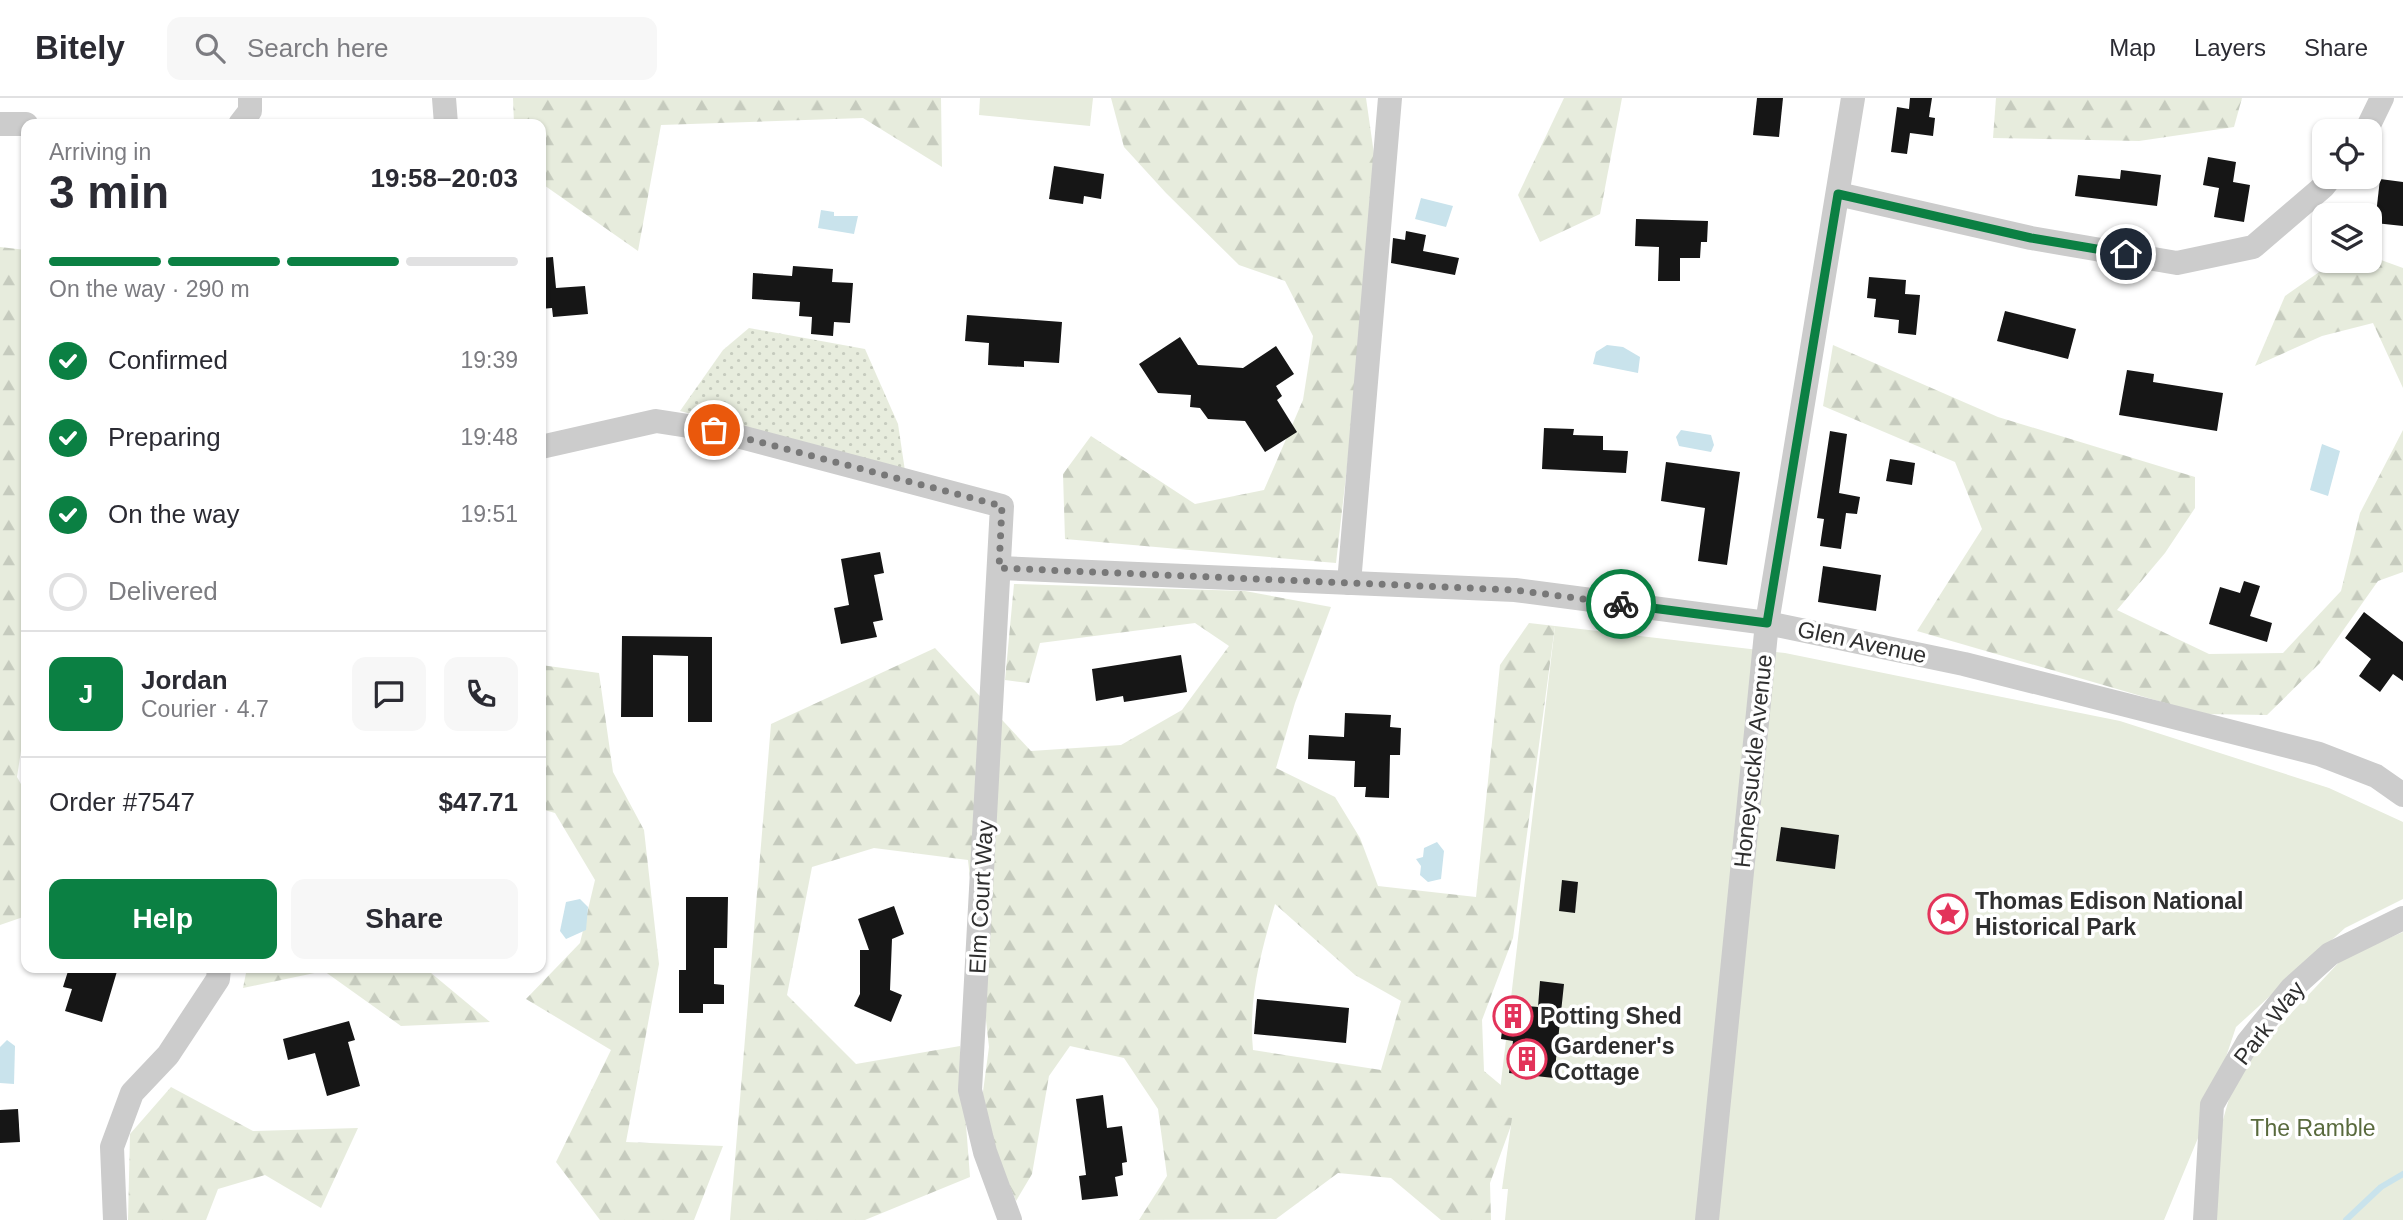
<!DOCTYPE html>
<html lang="en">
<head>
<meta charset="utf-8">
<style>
  :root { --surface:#fff; --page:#f7f7f7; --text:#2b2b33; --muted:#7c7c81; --line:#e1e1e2; --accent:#0b8043 }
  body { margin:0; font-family:Arial,sans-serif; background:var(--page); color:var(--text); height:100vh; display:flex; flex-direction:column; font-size:26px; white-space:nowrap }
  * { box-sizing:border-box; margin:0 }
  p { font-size:23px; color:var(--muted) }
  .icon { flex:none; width:38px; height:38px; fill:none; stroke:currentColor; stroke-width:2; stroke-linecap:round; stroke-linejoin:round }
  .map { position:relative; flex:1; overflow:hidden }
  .panel { position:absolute; left:21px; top:21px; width:525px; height:854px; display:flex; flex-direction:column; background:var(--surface); border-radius:14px; box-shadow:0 2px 5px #0004 }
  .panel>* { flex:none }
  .buttons { position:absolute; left:2312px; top:21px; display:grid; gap:14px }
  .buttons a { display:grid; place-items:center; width:70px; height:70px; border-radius:14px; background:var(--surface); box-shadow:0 2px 5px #0004; font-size:35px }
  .pin { position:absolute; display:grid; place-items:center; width:60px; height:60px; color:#fff; margin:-30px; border:4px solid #fff; border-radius:50%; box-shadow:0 2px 7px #0007 }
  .courier { position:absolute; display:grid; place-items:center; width:70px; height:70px; margin:-35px; border:5px solid #0b8043; border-radius:50%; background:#fff; color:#222; box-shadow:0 2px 9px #0007 }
  .overview em { font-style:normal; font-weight:600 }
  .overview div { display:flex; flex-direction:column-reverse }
  .overview { display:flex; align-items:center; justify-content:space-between; height:119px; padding:0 28px }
  h1 { font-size:46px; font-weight:600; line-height:52px }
  .bar { display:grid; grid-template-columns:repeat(4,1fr); gap:10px 7px; align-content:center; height:84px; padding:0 28px }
  .bar i { height:9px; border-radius:5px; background:var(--line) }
  .bar .on { background:var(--accent) }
  .bar p { grid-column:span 4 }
  .line { display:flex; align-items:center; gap:18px; padding:0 28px; border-top:2px solid var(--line) }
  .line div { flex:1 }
  .round { display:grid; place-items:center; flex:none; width:74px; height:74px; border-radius:14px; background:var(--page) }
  ol { padding:0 28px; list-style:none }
  li { display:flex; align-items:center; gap:21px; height:77px }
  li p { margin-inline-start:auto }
  li .icon { padding:7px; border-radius:50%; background:var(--accent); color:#fff; stroke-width:4 }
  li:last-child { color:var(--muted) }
  li i { width:38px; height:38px; border:4px solid var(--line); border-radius:50% }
  .primary-button { display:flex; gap:14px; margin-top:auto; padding:14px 28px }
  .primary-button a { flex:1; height:80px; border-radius:14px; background:var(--accent); color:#fff; font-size:28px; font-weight:600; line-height:80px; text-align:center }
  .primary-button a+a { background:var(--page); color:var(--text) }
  header { display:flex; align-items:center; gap:42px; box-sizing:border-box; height:98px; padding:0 35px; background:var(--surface); border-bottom:2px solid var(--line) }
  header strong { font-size:33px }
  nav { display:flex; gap:38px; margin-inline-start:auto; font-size:24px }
  .search { width:490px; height:63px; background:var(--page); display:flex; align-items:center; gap:18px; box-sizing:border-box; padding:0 24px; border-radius:14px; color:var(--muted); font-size:26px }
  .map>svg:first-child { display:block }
</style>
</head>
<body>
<header>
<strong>Bitely</strong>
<div class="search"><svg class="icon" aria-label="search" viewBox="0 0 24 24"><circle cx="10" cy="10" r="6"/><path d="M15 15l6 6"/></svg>Search here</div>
<nav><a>Map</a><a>Layers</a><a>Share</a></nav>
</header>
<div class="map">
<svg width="2403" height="1122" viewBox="0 0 2403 1122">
  <defs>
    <pattern id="grass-dots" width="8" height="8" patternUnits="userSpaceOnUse" patternTransform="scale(1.75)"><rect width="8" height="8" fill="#e7ecdd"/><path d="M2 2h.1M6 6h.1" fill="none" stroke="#c6cbbe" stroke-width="1.8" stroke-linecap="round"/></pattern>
    <pattern id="forest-firs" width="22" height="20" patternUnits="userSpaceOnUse" patternTransform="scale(1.75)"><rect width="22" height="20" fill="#e7ecdd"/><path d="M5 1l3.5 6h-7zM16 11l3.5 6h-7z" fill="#c6cbbe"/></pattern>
  </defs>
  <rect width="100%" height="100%" fill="#fff"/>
  <!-- grass -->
  <polygon fill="url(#grass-dots)" points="749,230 865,251 898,326 905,373 680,313 723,252"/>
  <!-- forest -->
  <g fill="url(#forest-firs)" fill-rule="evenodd">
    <polygon points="513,0 941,0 942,69 863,20 661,27 638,153 541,85 541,26 514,26"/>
    <polygon points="1111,0 1366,0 1379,91 1336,465 1065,441 1063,376 1091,338 1195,406 1264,392 1303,302 1313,238 1285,183 1239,167 1166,95 1124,49"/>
    <polygon points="1564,0 1622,0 1600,116 1540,144 1518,97"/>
    <polygon points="1996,0 2242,0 2234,29 2139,43 1993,40"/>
    <polygon points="0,149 26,152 26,620 17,679 26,695 26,818 0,827"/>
    <polygon points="2370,158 2403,170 2403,290 2373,225 2322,238 2255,268 2285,198 2335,163 2370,163"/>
    <polygon points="1833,247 1998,319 2195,379 2195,410 2165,455 2117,512 2209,556 2283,555 2341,493 2360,415 2403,332 2403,474 2378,483 2320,565 2267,617 2203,616 1917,533 1982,431 1955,364 1823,308"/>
    <path d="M1014 486 1245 493 1331 509 1295 605 1276 670 1335 699 1360 740 1378 788 1476 799 1500 567 1529 525 1555 528 1513 840 1482 922 1484 973 1520 1003 1490 1085 1491 1122H1441L1391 1080 1338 1075 1276 1121 1139 1122 1167 1078 1158 1011 1124 960 1070 948 1049 978 1032 1076 1016 1103 980 1016 989 949 968 762 874 750 812 769 787 897 856 966 960 948 970 1079 865 1122H730L771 626 935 550 1031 653 1121 647 1182 612 1229 548 1195 525 1040 545 1029 585 1005 582ZM1275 806 1355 877 1401 903 1381 972 1253 952C1248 901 1261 854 1275 806Z"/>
    <polygon points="541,567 599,575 613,674 644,732 659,866 626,1044 723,1048 694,1122 600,1122 556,1064 611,952 526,901 580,845 595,782 555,715 541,711"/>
    <polygon points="247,870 425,870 490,924 401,928 324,873 243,890"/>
    <polygon points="171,989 253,1033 358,1030 321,1110 265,1077 218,1091 206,1122 128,1122 130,1036"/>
  </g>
  <!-- park -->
  <g fill="#e7ecdd">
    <polygon points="980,0 1093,0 1090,28 979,17"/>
    <polygon points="1555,528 1785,555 2120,623 2329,690 2403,724 2403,801 2345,830 2236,929 2203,1028 2164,1122 1505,1122 1508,1091 1502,1091 1512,1020 1497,1018"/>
    <polygon points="2403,834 2403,1122 2210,1122 2218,1039 2237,973 2343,860"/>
  </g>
  <!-- water -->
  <g fill="#c9e3ec">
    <polygon points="1421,100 1453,108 1446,129 1415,121"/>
    <polygon points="821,112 834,114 834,118 858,118 854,136 818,130"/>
    <polygon points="1607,247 1623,249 1640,259 1638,275 1593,266 1596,254"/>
    <polygon points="1681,332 1711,337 1714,347 1711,354 1679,348 1676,339"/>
    <polygon points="2322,346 2340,353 2328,398 2310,392"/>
    <polygon points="1437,744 1444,753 1441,781 1428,784 1420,777 1421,768 1416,761 1423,759 1424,750"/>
    <polygon points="580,801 588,809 586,832 566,841 560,833 566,804"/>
    <polygon points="7,942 15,948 14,986 0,985 0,949"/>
  </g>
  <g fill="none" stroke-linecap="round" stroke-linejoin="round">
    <!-- stream -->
    <polyline stroke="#c9e3ec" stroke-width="6" points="2346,1122 2381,1089 2403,1076"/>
  </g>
  <!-- building -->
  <g fill="#161616">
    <polygon points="1757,0 1783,0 1779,39 1753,37"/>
    <polygon points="1910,0 1932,0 1929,19 1935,20 1933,38 1910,35 1907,56 1891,54 1897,9 1909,11"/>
    <polygon points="2208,59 2236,64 2233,84 2250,87 2244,124 2214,119 2219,90 2203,87"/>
    <polygon points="1054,68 1104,76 1101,101 1084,98 1083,106 1049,101"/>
    <polygon points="2121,72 2161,77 2157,108 2075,98 2078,77 2120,81"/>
    <polygon points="2380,81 2403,84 2403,128 2375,125"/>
    <polygon points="1636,121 1708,123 1707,144 1701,144 1700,160 1680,160 1680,183 1658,183 1659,149 1635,148"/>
    <polygon points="1406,133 1426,137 1423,153 1459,160 1455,177 1391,165 1393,140 1405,142"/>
    <polygon points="553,159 556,190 585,188 588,216 553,219 552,210 541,211 541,160"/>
    <polygon points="793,168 833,171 832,184 853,185 850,225 834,224 833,238 811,236 812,219 799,218 800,204 752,201 753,175 792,178"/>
    <polygon points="1869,179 1906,182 1905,196 1920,197 1916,237 1898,235 1899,222 1874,219 1876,201 1867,200"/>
    <polygon points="2005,213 2076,231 2068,261 1997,243"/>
    <polygon points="967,217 1062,224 1059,265 1024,263 1024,269 988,267 989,245 965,243"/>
    <polygon points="1180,239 1198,267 1243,270 1276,248 1294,276 1276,288 1282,298 1277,302 1297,334 1265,354 1245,323 1208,321 1200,310 1190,309 1191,297 1158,295 1139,266"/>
    <polygon points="2127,272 2154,276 2153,284 2223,295 2217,333 2119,317"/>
    <polygon points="1544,330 1574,331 1573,337 1603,338 1603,352 1628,353 1626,375 1542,371"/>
    <polygon points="1830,333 1847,336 1839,395 1860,399 1857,416 1846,415 1841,451 1820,448 1824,421 1817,420"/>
    <polygon points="1890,361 1915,365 1912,387 1886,383"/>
    <polygon points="1666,364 1740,374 1727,467 1698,463 1705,410 1661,403"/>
    <polygon points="880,454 884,475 874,477 883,522 873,524 877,539 841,546 834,510 849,507 841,461"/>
    <polygon points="1823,468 1881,477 1876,513 1818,504"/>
    <polygon points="2244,483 2260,488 2250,518 2272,525 2267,544 2209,526 2220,489 2240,495"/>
    <polygon points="2364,514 2403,544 2403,583 2393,576 2380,594 2359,578 2371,561 2345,540"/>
    <polygon points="622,538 712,539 712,624 688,624 688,558 653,557 653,619 621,619"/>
    <polygon points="1181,557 1187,594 1124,604 1123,598 1096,603 1092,571"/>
    <polygon points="1345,615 1391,617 1390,629 1401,630 1400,657 1390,657 1389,700 1365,699 1366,689 1354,689 1355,663 1308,661 1309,637 1344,639"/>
    <polygon points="1781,729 1839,737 1835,771 1776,763"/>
    <polygon points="1562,782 1578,784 1575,815 1559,813"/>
    <polygon points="686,799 728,799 727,850 714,850 714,886 724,887 724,906 703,906 703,915 679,915 679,872 686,872"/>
    <polygon points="894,808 904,836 892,841 890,892 902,897 891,924 854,908 860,896 860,852 869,852 858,821"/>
    <polygon points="69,870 118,870 102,924 65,913 72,891 63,889"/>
    <polygon points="1540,883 1564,886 1554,980 1509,975 1513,943 1501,941 1505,906 1538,909"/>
    <polygon points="1257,901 1349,910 1346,945 1254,936"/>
    <polygon points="349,923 355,942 348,944 360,988 327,998 315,955 288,962 283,941"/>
    <polygon points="1103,997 1107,1030 1122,1028 1127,1064 1122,1065 1123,1077 1115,1079 1118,1098 1082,1102 1079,1078 1086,1077 1076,1001"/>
    <polygon points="18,1011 20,1044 0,1045 0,1012"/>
  </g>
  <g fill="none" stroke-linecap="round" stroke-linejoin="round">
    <!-- street -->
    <g stroke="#ccc" stroke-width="24">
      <polyline points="444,0 446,26"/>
      <polyline points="0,26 26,26"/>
      <polyline points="240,26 250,13 250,0"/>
      <polyline points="2366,33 2382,0"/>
      <polyline points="1838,96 2031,140 2177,165 2253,149 2323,89 2331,79"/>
      <polyline points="541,349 656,323 714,332 1002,408 970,992 985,1054 1010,1122"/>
      <polyline points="999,470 1515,492 1767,525 1964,566 2319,656 2376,678 2403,697"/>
      <polyline points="1349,485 1390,0"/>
      <polyline points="115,1122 112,1049 132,995 168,957 218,881 219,870"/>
      <polyline points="1707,1122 1767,525 1853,0"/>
      <polyline points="2205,1122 2212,1007 2248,944 2291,891 2330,856 2403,820"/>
    </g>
  </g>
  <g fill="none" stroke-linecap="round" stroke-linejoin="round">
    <!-- done -->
    <polyline stroke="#787878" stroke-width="7" stroke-dasharray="0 12.6" points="714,332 1002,408 999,470 1515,492 1621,506"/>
    <!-- route -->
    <polyline stroke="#0b8043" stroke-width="9" points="1621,506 1767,525 1838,96 2031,140 2126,156"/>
  </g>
  <!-- icons -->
  <defs>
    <g id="sight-ring" transform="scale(2.0125)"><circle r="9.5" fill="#fff" stroke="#e3335a" stroke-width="1.5"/><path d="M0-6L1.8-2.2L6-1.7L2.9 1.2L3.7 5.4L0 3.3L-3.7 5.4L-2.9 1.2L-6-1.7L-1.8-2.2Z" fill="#e3335a"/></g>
    <g id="building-ring" transform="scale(2.0125)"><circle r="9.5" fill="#fff" stroke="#e3335a" stroke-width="1.5"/><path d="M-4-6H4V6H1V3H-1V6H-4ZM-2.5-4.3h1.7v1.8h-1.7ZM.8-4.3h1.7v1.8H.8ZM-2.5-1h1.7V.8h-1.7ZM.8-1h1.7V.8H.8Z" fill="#e3335a"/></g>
  </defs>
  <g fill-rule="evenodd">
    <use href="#sight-ring" x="1948" y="816"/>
    <use href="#building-ring" x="1513" y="918"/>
    <use href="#building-ring" x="1527" y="961"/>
  </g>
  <g text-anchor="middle" stroke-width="7" stroke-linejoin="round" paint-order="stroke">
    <!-- street labels -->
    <g font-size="23" fill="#2f2f2f" stroke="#fff">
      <text transform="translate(1862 544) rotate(12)" y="8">Glen Avenue</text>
      <text transform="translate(1753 663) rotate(-84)" y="8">Honeysuckle Avenue</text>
      <text transform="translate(981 799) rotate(-87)" y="8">Elm Court Way</text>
      <text transform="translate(2269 925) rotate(-52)" y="8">Park Way</text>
    </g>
    <!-- poi labels -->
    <g font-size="23" font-weight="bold" fill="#2f2f2f" stroke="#fff" text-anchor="start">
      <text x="1975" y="811">Thomas Edison National<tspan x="1975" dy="26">Historical Park</tspan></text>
      <text x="1540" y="926">Potting Shed</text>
      <text x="1554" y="956">Gardener's<tspan x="1554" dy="26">Cottage</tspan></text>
    </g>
    <!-- park labels -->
    <g font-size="23" fill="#596a3d" stroke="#fff">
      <text x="2313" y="1038">The Ramble</text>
    </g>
  </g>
</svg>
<div class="buttons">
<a><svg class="icon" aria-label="locate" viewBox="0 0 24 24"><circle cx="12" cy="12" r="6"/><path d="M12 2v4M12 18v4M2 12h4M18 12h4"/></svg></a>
<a><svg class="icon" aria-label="layers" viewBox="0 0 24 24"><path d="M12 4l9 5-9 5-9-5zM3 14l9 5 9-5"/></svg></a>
</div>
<div class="pin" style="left:714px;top:332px;background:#ea580c"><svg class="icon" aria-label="bag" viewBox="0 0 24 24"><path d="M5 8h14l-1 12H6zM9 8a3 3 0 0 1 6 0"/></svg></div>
<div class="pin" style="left:2126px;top:156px;background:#1f2937"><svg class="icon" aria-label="home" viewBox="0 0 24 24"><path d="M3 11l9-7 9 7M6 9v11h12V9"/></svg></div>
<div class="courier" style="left:1621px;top:506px"><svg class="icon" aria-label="bike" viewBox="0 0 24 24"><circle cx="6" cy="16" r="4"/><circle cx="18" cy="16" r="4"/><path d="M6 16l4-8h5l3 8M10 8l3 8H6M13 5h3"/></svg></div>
<section class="panel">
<div class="overview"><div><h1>3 min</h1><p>Arriving in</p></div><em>19:58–20:03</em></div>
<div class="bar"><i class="on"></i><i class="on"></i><i class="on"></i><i></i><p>On the way · 290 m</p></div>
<ol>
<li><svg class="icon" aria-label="check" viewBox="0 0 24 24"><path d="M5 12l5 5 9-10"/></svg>Confirmed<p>19:39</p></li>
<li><svg class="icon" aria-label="check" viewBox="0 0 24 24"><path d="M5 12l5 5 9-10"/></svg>Preparing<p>19:48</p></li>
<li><svg class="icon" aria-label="check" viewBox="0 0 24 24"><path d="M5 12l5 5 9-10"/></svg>On the way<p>19:51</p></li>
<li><i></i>Delivered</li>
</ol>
<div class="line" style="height:126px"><b class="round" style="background:var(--accent);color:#fff">J</b><div><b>Jordan</b><p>Courier · 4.7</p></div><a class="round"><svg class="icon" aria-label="chat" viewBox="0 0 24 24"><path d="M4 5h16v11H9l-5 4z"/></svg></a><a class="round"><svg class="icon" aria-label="phone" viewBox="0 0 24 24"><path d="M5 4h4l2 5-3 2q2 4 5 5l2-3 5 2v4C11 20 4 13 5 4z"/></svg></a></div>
<div class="line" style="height:91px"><div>Order #7547</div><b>$47.71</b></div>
<div class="primary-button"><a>Help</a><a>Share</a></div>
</section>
</div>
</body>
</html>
